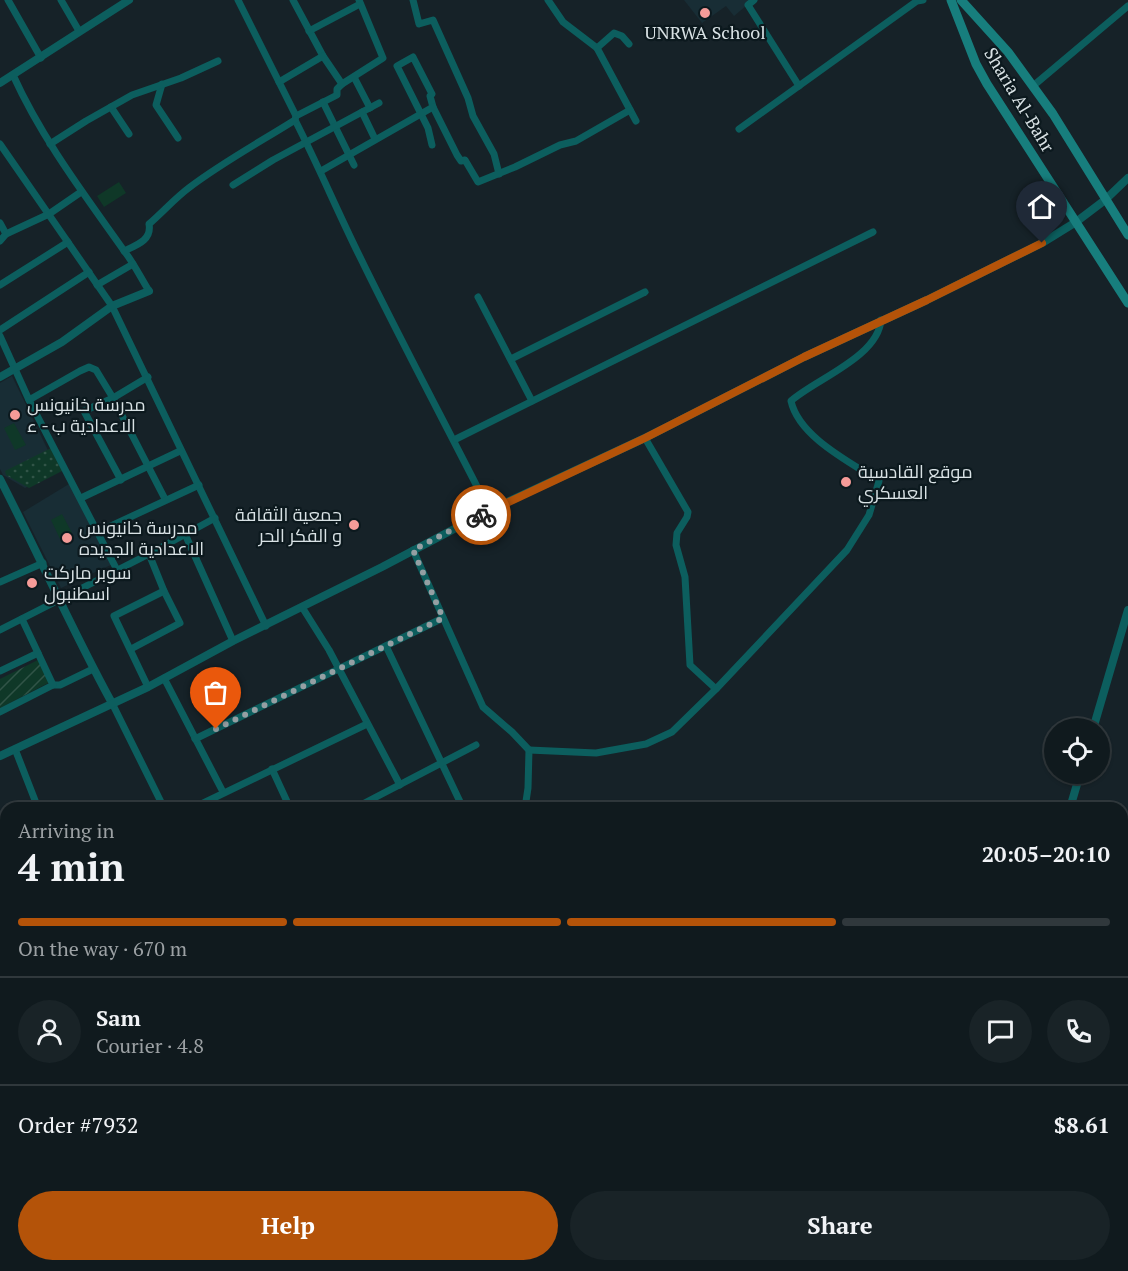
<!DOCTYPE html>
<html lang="en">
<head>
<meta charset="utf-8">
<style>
  :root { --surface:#101a1e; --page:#192327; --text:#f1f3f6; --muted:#9ca1a4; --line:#30383c; --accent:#b45309 }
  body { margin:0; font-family:"PT Serif",Cairo,serif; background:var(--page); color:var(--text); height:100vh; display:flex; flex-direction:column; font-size:22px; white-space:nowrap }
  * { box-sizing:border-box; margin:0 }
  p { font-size:20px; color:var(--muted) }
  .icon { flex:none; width:33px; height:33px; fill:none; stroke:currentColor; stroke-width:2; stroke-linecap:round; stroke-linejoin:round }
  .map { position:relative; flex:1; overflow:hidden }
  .sheet { position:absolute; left:0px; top:802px; width:1128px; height:470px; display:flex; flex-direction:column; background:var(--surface); border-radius:18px 18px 0 0; box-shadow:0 2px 4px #0004,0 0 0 2px var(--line) }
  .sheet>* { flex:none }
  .controls { position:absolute; left:1044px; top:718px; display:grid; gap:12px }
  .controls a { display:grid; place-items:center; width:66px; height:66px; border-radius:50%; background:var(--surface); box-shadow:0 2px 4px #0004,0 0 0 2px var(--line); font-size:30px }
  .pin { position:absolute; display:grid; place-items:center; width:51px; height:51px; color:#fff; margin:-62px -26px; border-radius:50% 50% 50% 0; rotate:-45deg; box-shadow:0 0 6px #0007 }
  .pin .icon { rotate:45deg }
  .courier { position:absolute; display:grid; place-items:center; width:60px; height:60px; margin:-30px; border:4px solid #b45309; border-radius:50%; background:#fff; color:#222; box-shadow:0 2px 8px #0007 }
  .summary em { font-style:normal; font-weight:600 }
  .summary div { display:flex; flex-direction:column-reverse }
  .summary { display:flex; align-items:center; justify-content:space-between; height:102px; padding:0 18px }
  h1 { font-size:39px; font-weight:600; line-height:45px }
  .bar { display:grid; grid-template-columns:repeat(4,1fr); gap:9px 6px; align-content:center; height:72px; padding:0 18px }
  .bar i { height:8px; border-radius:4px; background:var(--line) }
  .bar .current { background:var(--accent) }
  .bar p { grid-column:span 4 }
  .line { display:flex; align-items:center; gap:15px; padding:0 18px; border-top:2px solid var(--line) }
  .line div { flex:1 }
  .round { display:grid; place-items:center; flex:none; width:63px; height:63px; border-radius:32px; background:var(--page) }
  .primary-button { display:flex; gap:12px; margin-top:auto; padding:12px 18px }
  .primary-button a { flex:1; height:69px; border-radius:36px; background:var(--accent); color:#fff; font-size:24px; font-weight:600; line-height:69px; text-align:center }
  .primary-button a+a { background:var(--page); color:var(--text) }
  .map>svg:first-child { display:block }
</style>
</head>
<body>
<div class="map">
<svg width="1128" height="1271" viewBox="0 0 1128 1271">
  <defs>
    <pattern id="grass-dots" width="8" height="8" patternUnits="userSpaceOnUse" patternTransform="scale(1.5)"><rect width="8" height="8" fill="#0f3828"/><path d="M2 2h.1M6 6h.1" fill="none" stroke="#315447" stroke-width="1.8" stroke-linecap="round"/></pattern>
    <pattern id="garden-furrows" width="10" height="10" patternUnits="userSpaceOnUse" patternTransform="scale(1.5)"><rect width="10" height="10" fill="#0f3828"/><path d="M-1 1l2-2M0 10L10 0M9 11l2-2" fill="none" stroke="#315447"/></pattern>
  </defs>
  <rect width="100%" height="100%" fill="#162228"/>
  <!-- built -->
  <g fill="#182d35">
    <polygon points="684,0 753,0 734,16 726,6 702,23"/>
    <polygon points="12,376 58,471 25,488 3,475 0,469 0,383"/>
    <polygon points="69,484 113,564 61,588 23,512"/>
  </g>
  <!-- grass -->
  <polygon fill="url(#grass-dots)" points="51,448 62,471 29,488 6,475 5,471"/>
  <!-- garden -->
  <polygon fill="url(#garden-furrows)" points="38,660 50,682 0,708 0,679"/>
  <!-- pitch -->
  <g fill="#0f3828">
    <polygon points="119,182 126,193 104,207 97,196"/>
    <polygon points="14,423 26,445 15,450 4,428"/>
    <polygon points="62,514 72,533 60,539 51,520"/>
  </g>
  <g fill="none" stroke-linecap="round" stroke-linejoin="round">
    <!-- minor -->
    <g stroke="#0c5e5e" stroke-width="7">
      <polyline points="8,0 41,58"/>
      <polyline points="61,0 79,31"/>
      <path d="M238 0 296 116 295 120C319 167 339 215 362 261 403 345 447 427 489 510"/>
      <polyline points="293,0 323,56 342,84"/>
      <polyline points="413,0 419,24 433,20 468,98 473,116 494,154 499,174"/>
      <polyline points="548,0 563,22 597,48 614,33 622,36 629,44"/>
      <polyline points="754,0 748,5 799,86"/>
      <polyline points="309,31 360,4"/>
      <polyline points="597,48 636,121"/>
      <path d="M13 75C42 139 84 194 125 252 134 264 141 278 149 291"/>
      <polyline points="354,77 370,108"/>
      <polyline points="279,82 323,56"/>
      <polyline points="162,84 156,105 178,138"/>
      <polyline points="1033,86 1128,6"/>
      <polyline points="323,102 354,165"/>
      <polyline points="111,107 129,134"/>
      <polyline points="296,116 337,95 337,89 342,84 383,58 359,0"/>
      <polyline points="739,129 917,1 923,0"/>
      <polyline points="375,139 362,112 379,103"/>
      <polyline points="0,144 112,306 266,626"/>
      <polyline points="50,144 86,121 132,95 181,78 218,61"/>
      <polyline points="432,145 428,128 397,66 413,57 432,94 430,96 433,107 457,155 461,161 465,160 478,182 515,167 560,145 576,141 630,110"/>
      <polyline points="321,171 433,107"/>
      <polyline points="233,185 273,160 362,112"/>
      <polyline points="0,223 6,234"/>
      <polyline points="0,241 6,234 49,214 81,192"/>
      <path d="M124 251C137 245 152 240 149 224 163 212 175 198 190 187 223 162 260 142 295 120"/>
      <polyline points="0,285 68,242"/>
      <polyline points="97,285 133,264"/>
      <polyline points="478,297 532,401"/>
      <polyline points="0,330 89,272"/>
      <polyline points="0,336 29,400 117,570"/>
      <polyline points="511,359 645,292"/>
      <polyline points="29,400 80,371 89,367 96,370 113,398 165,499"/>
      <polyline points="645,438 688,512 687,517 677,533 676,545 685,577 690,665 716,689"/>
      <polyline points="456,439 873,232"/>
      <polyline points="121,480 84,411 113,398 148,377"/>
      <polyline points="81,498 180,451"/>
      <polyline points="98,532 199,485"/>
      <polyline points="185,534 233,641"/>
      <polyline points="413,550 483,707 512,732 529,750 528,788 525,808"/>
      <polyline points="0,582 43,563"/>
      <polyline points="302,607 329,650 400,785"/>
      <polyline points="0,630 149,554 215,518"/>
      <polyline points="386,646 463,808"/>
      <polyline points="131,649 180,623 164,591"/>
      <polyline points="0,671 38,653"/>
      <polyline points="164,678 223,792"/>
      <polyline points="53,685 60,685 93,669"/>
      <polyline points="148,687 114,616 164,591 149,554"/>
      <polyline points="112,703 164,808"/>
      <polyline points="0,712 53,685 22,619"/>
      <polyline points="195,739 443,618"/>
      <polyline points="15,749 38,808"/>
      <path d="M529 750 596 753 646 744 672 732 716 689 847 550 869 515 879 481C850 462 799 437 791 401 816 379 878 357 881 320"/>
      <polyline points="272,769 290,808"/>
      <polyline points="193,808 367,724"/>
      <polyline points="355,808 476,745"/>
      <polyline points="0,841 6,839"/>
      <polyline points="0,856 6,870"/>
      <polyline points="218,1266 219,1271"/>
    </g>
    <!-- tertiary -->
    <g stroke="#0c5e5e" stroke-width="8">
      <polyline points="0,83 129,0"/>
      <polyline points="0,377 62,342 112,306 149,291"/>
      <path d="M0 479C38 553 72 630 112 703"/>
      <polyline points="1093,729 1128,610"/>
      <polyline points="0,756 148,687 233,641 382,567 492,509 645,438 804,357 927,300 1042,243 1076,222 1105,200 1128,178"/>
      <polyline points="1070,808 1080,774"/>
      <polyline points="1067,1266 1071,1271"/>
    </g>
    <!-- secondary -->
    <g stroke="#177e7d" stroke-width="9">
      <polyline points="951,0 976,64 987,84 1128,303"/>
      <polyline points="961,0 1008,52 1053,114 1128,235"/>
      <polyline points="1117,1271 1128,1266"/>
    </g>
  </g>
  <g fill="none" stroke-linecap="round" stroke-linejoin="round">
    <!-- done -->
    <polyline stroke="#959fa3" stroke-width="6" stroke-dasharray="0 10.8" points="216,729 443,618 413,550 481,515"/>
    <!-- route -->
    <polyline stroke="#b45309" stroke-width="8" points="481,515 645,438 804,357 927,300 1042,243"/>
  </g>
  <!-- markers -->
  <g fill="#f59b98" stroke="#0c191e" stroke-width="2">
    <circle cx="705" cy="13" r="6"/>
    <circle cx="15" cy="415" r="6"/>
    <circle cx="846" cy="482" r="6"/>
    <circle cx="354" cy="525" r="6"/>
    <circle cx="67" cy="538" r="6"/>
    <circle cx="32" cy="583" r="6"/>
  </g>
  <g text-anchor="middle" stroke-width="4.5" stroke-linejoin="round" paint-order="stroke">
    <!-- poi labels -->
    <g font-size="18" fill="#d9e2e5" stroke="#0c191e" text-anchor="start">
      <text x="705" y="39" text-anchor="middle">UNRWA School</text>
      <text x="27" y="411">مدرسة خانيونس<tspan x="27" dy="21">الاعدادية ب - ء</tspan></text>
      <text x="858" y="478">موقع القادسية<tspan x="858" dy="21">العسكري</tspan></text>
      <text x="342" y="521" text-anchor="end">جمعية الثقافة<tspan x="342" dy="21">و الفكر الحر</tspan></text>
      <text x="79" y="534">مدرسة خانيونس<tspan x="79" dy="21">الاعدادية الجديده</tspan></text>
      <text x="44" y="579">سوبر ماركت<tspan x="44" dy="21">اسطنبول</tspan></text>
    </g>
    <!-- street labels -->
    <g font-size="18" fill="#d9e2e5" stroke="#0c191e">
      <text transform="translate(1019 100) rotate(59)" y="6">Sharia Al-Bahr</text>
    </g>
  </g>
</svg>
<div class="controls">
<a><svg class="icon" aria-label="locate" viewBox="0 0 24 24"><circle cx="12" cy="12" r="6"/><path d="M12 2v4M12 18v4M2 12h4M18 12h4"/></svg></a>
</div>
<div class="pin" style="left:216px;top:729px;background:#ea580c"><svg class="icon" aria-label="bag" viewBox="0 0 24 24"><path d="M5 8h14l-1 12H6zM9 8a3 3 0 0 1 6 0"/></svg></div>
<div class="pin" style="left:1042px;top:243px;background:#1f2937"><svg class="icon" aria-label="home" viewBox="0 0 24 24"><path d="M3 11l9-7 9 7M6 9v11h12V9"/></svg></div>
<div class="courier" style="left:481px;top:515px"><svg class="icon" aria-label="bike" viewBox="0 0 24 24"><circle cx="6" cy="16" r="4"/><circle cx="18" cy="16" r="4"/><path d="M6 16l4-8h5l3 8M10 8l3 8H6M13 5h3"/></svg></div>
<section class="sheet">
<div class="summary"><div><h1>4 min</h1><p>Arriving in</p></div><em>20:05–20:10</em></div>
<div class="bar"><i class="current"></i><i class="current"></i><i class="current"></i><i></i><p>On the way · 670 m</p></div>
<div class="line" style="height:108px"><a class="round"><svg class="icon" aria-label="person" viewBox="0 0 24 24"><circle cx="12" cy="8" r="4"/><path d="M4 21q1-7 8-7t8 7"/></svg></a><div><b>Sam</b><p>Courier · 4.8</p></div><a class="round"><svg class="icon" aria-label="chat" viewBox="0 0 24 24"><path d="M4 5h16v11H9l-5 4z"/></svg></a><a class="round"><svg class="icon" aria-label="phone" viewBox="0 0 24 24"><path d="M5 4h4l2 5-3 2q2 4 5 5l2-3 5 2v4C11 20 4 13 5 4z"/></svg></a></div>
<div class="line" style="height:78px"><div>Order #7932</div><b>$8.61</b></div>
<div class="primary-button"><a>Help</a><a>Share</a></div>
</section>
</div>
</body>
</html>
